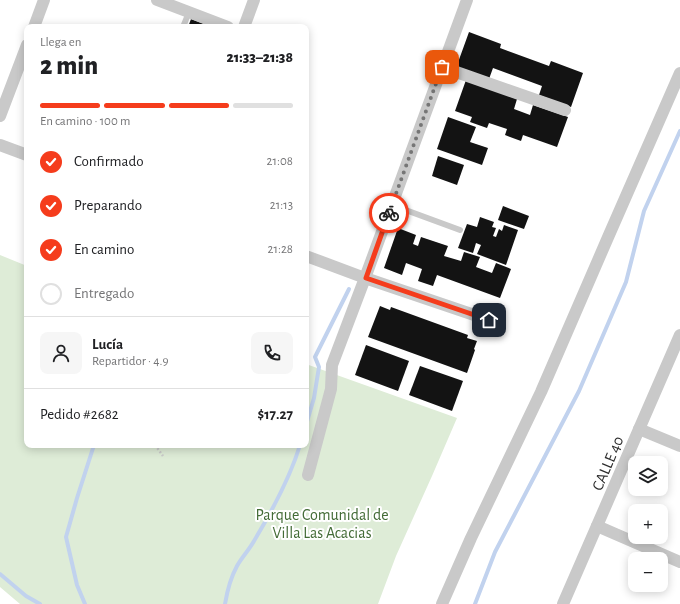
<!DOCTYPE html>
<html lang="es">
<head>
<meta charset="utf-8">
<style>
  :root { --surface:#fff; --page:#f6f6f6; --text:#202124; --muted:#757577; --line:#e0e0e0; --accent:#f53c1c }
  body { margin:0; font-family:"Alegreya Sans",sans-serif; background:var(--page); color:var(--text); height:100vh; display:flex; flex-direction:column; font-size:15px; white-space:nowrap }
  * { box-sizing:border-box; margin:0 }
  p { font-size:13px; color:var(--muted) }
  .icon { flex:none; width:22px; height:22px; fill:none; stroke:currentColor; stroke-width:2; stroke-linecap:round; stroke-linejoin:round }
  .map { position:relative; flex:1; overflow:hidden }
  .details { position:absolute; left:24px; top:24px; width:285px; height:424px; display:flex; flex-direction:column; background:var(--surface); border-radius:8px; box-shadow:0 2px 10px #0003 }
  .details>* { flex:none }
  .buttons { position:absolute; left:628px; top:456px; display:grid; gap:8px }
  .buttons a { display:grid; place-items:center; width:40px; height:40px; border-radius:8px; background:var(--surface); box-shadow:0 2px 10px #0003; font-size:20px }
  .pin { position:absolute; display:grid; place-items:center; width:34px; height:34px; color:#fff; margin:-17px; border-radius:8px; box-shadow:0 2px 6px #0006 }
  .courier { position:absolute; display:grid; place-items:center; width:40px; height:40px; margin:-20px; border:3px solid #f53c1c; border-radius:50%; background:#fff; color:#222; box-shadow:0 1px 5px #0007 }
  .summary em { font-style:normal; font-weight:800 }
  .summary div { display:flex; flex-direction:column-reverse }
  .summary { display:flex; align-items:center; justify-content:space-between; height:68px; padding:0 16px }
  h1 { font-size:26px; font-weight:800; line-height:30px }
  .bar { display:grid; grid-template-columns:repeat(4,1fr); gap:6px 4px; align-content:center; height:48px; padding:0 16px }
  .bar i { height:5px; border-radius:3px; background:var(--line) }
  .bar .active { background:var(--accent) }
  .bar p { grid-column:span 4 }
  .line { display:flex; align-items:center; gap:10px; padding:0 16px; border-top:1px solid var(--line) }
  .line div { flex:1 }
  .round { display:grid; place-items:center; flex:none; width:42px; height:42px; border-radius:8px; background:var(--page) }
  ol { padding:0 16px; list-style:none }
  li { display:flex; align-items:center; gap:12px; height:44px }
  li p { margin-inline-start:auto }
  li .icon { padding:4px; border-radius:50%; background:var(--accent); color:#fff; stroke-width:4 }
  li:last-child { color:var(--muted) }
  li i { width:22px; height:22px; border:2px solid var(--line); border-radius:50% }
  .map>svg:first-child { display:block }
</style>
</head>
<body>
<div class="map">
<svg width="680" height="604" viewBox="0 0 680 604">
  <rect width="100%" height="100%" fill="#fff"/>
  <!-- green -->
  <polygon fill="#deecd7" points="0,255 27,266 27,445 306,445 306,364 457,418 432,476 396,556 378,604 20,604 0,587"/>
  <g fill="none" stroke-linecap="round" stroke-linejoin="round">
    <!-- stream -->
    <g stroke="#c1d2ee" stroke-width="4">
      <polyline points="306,425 314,398 319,367 315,357 349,289"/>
      <polyline points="0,574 26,596 40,604"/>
      <polyline points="85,604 77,585 66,537 77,498 94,445"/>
      <path d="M225 604C227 592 231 577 237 566 242 557 249 550 254 541 272 511 290 478 300 445"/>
      <polyline points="475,604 495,552 579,391 626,282 644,211 680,131"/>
    </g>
  </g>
  <!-- building -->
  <g fill="#131313">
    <polygon points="191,19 212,27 188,27"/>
    <polygon points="469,32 501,44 500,48 549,66 551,61 583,73 571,107 539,95 542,86 493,68 489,79 456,68"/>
    <polygon points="466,80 517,99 514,109 530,115 533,105 568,117 557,147 523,135 521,141 505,135 507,129 489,123 487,128 470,122 472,117 455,111"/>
    <polygon points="448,117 476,127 470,142 488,148 482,165 437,149"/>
    <polygon points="438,156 464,165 457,185 432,176"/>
    <polygon points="503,206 529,216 524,229 498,220"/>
    <polygon points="480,217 494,222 492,227 496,228 493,236 496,237 499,229 502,231 504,225 518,230 506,265 477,254 481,245 476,243 473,253 458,248 467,224 477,227"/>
    <polygon points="398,228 416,235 413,244 418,246 421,237 448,246 444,256 461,261 464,252 480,257 476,267 492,273 496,263 511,269 500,298 437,275 433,286 418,281 422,269 406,263 402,275 384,268"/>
    <polygon points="380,306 390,310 391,307 468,335 467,338 477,341 474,349 475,350 467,373 368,337"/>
    <polygon points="366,345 409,361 398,391 355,375"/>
    <polygon points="420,366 463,381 452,411 409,395"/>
  </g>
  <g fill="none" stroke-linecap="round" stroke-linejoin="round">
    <!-- path -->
    <polyline stroke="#c9c9c9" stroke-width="2.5" stroke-dasharray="2 2" stroke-linecap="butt" points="155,445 163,456"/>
    <!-- service -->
    <g stroke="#c9c9c9" stroke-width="6">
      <polyline points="183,27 189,12"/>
      <polyline points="392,205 460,230"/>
    </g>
    <!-- minor -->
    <g stroke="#c9c9c9" stroke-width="12">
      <polyline points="157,0 228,27"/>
      <polyline points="34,27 44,0"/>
      <polyline points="244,27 254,0"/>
      <polyline points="442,67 565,110"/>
      <polyline points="0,116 27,45"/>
      <polyline points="0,145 27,155"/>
      <polyline points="306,256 365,278 489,320"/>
      <polyline points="639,429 680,446"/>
      <polyline points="308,475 331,389 332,365 365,278 467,0"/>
      <polyline points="597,526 680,562"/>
      <polyline points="442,604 471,538 541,392 609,235 680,73"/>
      <polyline points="563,604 680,335"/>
    </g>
  </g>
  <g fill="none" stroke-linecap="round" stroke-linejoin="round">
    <!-- done -->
    <polyline stroke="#767676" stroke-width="4" stroke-dasharray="0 7.2" points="389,213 442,67"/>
    <!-- route -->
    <polyline stroke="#f53c1c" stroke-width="5" points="389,213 366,278 489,320"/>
  </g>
  <g text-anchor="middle" stroke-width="4" stroke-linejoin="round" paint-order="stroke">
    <!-- street labels -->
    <g font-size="16" fill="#2c2c2c" stroke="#fff">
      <text transform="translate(607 463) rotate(-67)" y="6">CALLE 40</text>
    </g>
    <!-- park labels -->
    <g font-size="16" fill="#436b36" stroke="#fff">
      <text x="322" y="520">Parque Comunidal de<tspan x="322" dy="18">Villa Las Acacias</tspan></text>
    </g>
  </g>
</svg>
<div class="buttons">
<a><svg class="icon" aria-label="layers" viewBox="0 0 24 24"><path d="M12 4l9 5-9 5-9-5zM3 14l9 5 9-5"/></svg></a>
<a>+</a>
<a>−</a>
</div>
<div class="pin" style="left:442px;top:67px;background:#ea580c"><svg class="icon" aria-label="bag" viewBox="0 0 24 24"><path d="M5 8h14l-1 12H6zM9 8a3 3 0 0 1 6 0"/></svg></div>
<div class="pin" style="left:489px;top:320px;background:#1f2937"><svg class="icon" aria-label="home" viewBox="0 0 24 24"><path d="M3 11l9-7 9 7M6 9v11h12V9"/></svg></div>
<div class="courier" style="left:389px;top:213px"><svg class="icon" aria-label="bike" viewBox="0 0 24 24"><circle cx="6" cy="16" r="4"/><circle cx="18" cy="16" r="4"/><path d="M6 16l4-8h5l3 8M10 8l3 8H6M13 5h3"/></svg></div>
<section class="details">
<div class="summary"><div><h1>2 min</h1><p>Llega en</p></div><em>21:33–21:38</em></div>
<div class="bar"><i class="active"></i><i class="active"></i><i class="active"></i><i></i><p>En camino · 100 m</p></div>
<ol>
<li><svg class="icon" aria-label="check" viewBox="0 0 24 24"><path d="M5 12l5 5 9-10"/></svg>Confirmado<p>21:08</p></li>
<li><svg class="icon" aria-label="check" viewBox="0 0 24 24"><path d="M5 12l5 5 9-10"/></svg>Preparando<p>21:13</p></li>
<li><svg class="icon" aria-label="check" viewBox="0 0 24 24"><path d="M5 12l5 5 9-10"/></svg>En camino<p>21:28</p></li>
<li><i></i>Entregado</li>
</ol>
<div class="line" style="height:72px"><a class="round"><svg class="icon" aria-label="person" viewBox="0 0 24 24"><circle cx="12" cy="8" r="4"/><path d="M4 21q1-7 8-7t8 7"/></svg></a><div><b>Lucía</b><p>Repartidor · 4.9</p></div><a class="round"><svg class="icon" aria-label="phone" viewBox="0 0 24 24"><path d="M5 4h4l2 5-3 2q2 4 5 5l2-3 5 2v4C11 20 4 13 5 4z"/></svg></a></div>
<div class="line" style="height:52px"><div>Pedido #2682</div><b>$17.27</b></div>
</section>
</div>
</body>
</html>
